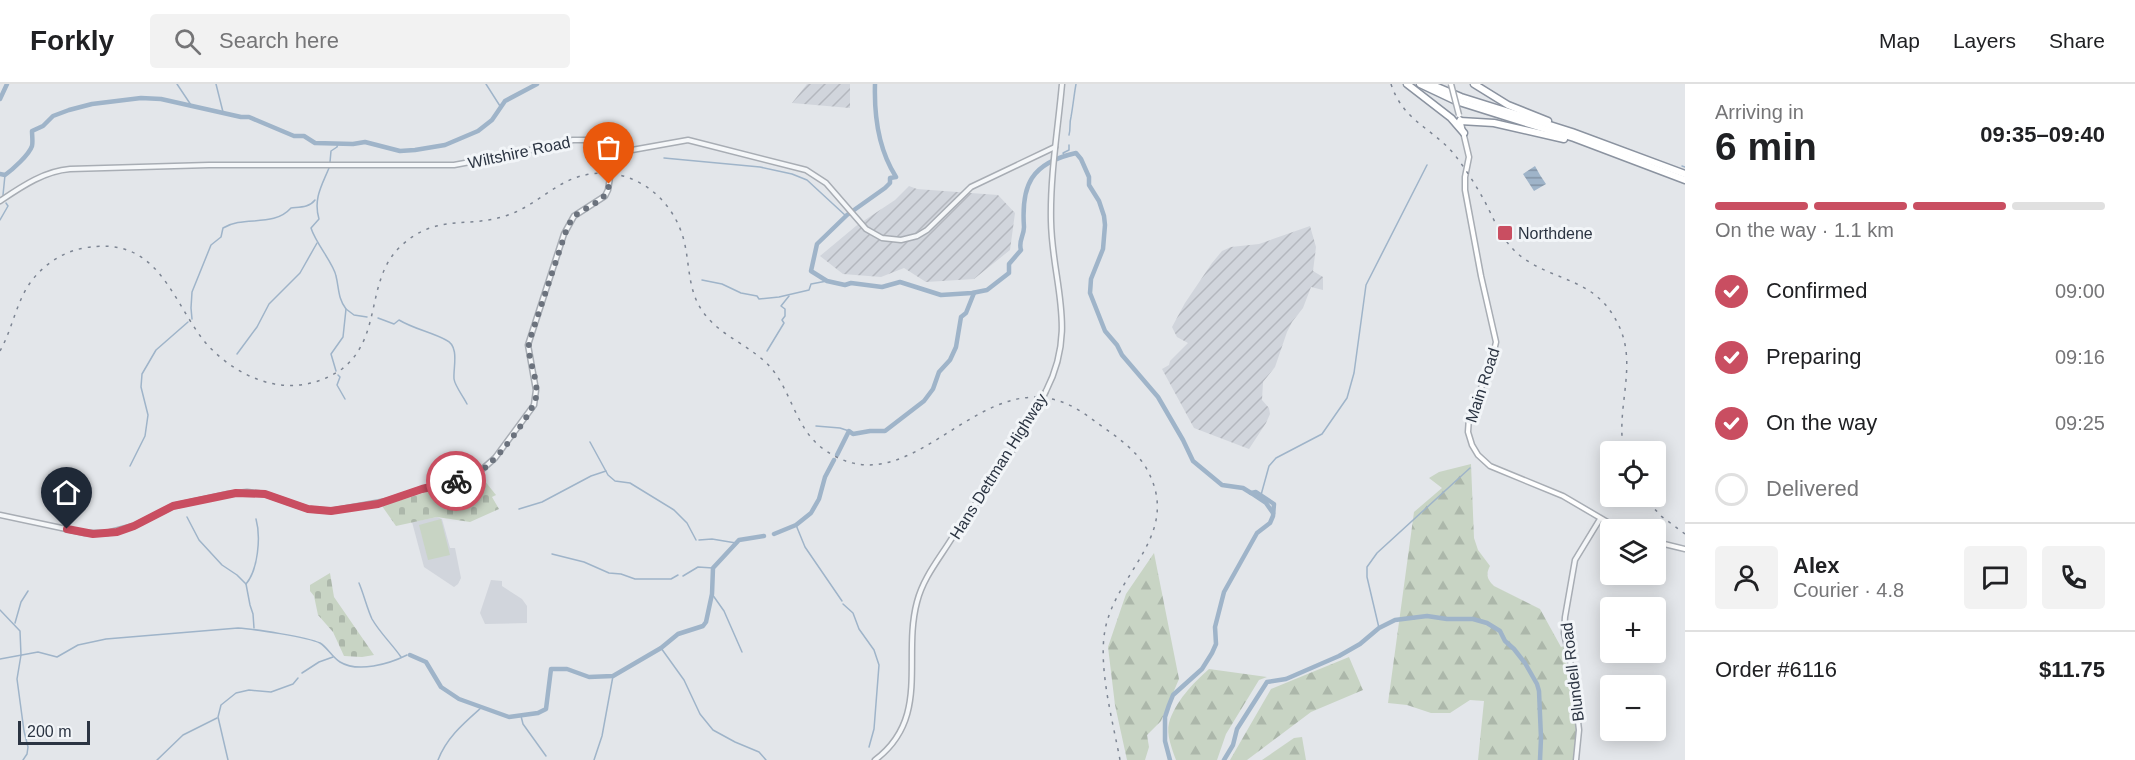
<!DOCTYPE html>
<html lang="en">
<head>
<meta charset="utf-8">
<style>
  :root { --surface:#fff; --page:#f2f2f2; --text:#202124; --muted:#757577; --line:#e0e0e0; --accent:#c94e61 }
  body { margin:0; font-family:Helvetica,sans-serif; background:var(--page); color:var(--text); height:100vh; display:flex; flex-direction:column; font-size:22px; white-space:nowrap }
  * { box-sizing:border-box; margin:0 }
  p { font-size:20px; color:var(--muted) }
  .icon { flex:none; width:33px; height:33px; fill:none; stroke:currentColor; stroke-width:2; stroke-linecap:round; stroke-linejoin:round }
  .map { position:relative; flex:1; overflow:hidden }
  .details { display:flex; flex-direction:column; background:var(--surface); width:450px }
  .details>* { flex:none }
  .controls { position:absolute; left:1600px; top:357px; display:grid; gap:12px }
  .controls a { display:grid; place-items:center; width:66px; height:66px; border-radius:6px; background:var(--surface); box-shadow:0 3px 15px #0003; font-size:30px }
  .scale { position:absolute; left:18px; bottom:15px; width:72px; box-sizing:border-box; padding-left:6px; border:3px solid #2b3442; border-top:0; font-size:16px; line-height:21px; white-space:nowrap; color:#2b3442; -webkit-text-stroke:4px #f2f5f8; paint-order:stroke }
  .pin { position:absolute; display:grid; place-items:center; width:51px; height:51px; color:#fff; margin:-62px -26px; border-radius:50% 50% 50% 0; rotate:-45deg; box-shadow:0 0 6px #0007 }
  .pin .icon { rotate:45deg }
  .courier { position:absolute; display:grid; place-items:center; width:60px; height:60px; margin:-30px; border:4px solid #c94e61; border-radius:50%; background:#fff; color:#222; box-shadow:0 2px 8px #0007 }
  .summary em { font-style:normal; font-weight:700 }
  .summary div { display:flex; flex-direction:column-reverse }
  .summary { display:flex; align-items:center; justify-content:space-between; height:102px; padding:0 30px }
  h1 { font-size:39px; font-weight:700; line-height:45px }
  .bar { display:grid; grid-template-columns:repeat(4,1fr); gap:9px 6px; align-content:center; height:72px; padding:0 30px }
  .bar i { height:8px; border-radius:4px; background:var(--line) }
  .bar .on { background:var(--accent) }
  .bar p { grid-column:span 4 }
  .line { display:flex; align-items:center; gap:15px; padding:0 30px; border-top:2px solid var(--line) }
  .line div { flex:1 }
  .round { display:grid; place-items:center; flex:none; width:63px; height:63px; border-radius:6px; background:var(--page) }
  ol { padding:0 30px; list-style:none }
  li { display:flex; align-items:center; gap:18px; height:66px }
  li p { margin-inline-start:auto }
  li .icon { padding:6px; border-radius:50%; background:var(--accent); color:#fff; stroke-width:4 }
  li:last-child { color:var(--muted) }
  li i { width:33px; height:33px; border:3px solid var(--line); border-radius:50% }
  header { display:flex; align-items:center; gap:36px; box-sizing:border-box; height:84px; padding:0 30px; background:var(--surface); border-bottom:2px solid var(--line) }
  header strong { font-size:28px }
  nav { display:flex; gap:33px; margin-inline-start:auto; font-size:21px }
  .search { width:420px; height:54px; background:var(--page); display:flex; align-items:center; gap:15px; box-sizing:border-box; padding:0 21px; border-radius:6px; color:var(--muted); font-size:22px }
  main { display:flex; flex:1; min-height:0 }
  .map>svg:first-child { display:block }
</style>
</head>
<body>
<header>
<strong>Forkly</strong>
<div class="search"><svg class="icon" aria-label="search" viewBox="0 0 24 24"><circle cx="10" cy="10" r="6"/><path d="M15 15l6 6"/></svg>Search here</div>
<nav><a>Map</a><a>Layers</a><a>Share</a></nav>
</header>
<main>
<div class="map">
<svg width="1685" height="676" viewBox="0 0 1685 676">
  <defs>
    <pattern id="industrial-furrows" width="10" height="10" patternUnits="userSpaceOnUse" patternTransform="scale(1.5)"><rect width="10" height="10" fill="#d1d5dc"/><path d="M-1 1l2-2M0 10L10 0M9 11l2-2" fill="none" stroke="#b4b7be"/></pattern>
    <pattern id="forest-firs" width="22" height="20" patternUnits="userSpaceOnUse" patternTransform="scale(1.5)"><rect width="22" height="20" fill="#c8d4c4"/><path d="M5 1l3.5 6h-7zM16 11l3.5 6h-7z" fill="#acb7aa"/></pattern>
    <pattern id="cemetery-stones" width="16" height="16" patternUnits="userSpaceOnUse" patternTransform="scale(1.5)"><rect width="16" height="16" fill="#c8d4c4"/><path d="M2 7V4a2 2 0 0 1 4 0v3zM10 15v-3a2 2 0 0 1 4 0v3z" fill="#acb7aa"/></pattern>
    <pattern id="water-rules" width="6" height="5" patternUnits="userSpaceOnUse" patternTransform="scale(1.5)"><rect width="6" height="5" fill="#9fb4c9"/><path d="M0 2.5h6" fill="none" stroke="#8293a5"/></pattern>
  </defs>
  <rect width="100%" height="100%" fill="#e3e6ea"/>
  <!-- built -->
  <g fill="#d1d5dc">
    <polygon points="437,433 442,435 450,464 455,464 461,494 458,500 454,503 424,483 412,438"/>
    <polygon points="491,496 502,497 502,502 522,515 527,522 527,539 485,540 480,529"/>
  </g>
  <!-- industrial -->
  <g fill="url(#industrial-furrows)">
    <polygon points="807,0 850,0 850,24 792,19"/>
    <polygon points="909,102 917,105 998,111 1015,129 1010,166 974,195 926,198 904,184 881,193 843,190 820,172 856,142 895,116"/>
    <polygon points="1310,142 1316,163 1313,187 1323,193 1323,206 1311,203 1303,224 1292,238 1287,248 1275,283 1263,298 1262,316 1269,324 1270,330 1266,339 1249,365 1194,344 1162,285 1169,281 1170,277 1188,259 1177,253 1172,243 1185,219 1212,179 1222,167 1231,163 1259,160"/>
  </g>
  <!-- forest -->
  <g fill="url(#forest-firs)">
    <path d="M1471 380 1474 454 1478 466 1490 482C1485 491 1488 496 1494 502L1540 525 1561 563 1564 562 1577 649 1573 676H1478L1484 617 1470 616 1450 629H1431L1407 621 1388 619 1414 428 1442 404 1429 394 1439 388Z"/>
    <polygon points="1154,469 1179,595 1161,637 1147,651 1149,663 1145,676 1127,676 1115,621 1108,563 1126,510"/>
    <polygon points="1349,573 1363,606 1311,628 1247,676 1230,676 1271,605"/>
    <path d="M1209 585 1267 593 1259 596 1226 650 1217 676H1176C1172 665 1166 650 1169 639 1175 618 1193 599 1209 585Z"/>
    <polygon points="1302,653 1306,676 1262,676 1294,654"/>
  </g>
  <!-- cemetery -->
  <g fill="url(#cemetery-stones)">
    <polygon points="484,396 496,411 492,413 499,425 470,438 437,433 396,442 382,422 433,406 459,409 470,405"/>
    <polygon points="330,489 334,513 374,571 362,573 344,572 333,548 318,531 314,512 310,507 310,501"/>
  </g>
  <!-- pitch -->
  <polygon fill="#c8d4c4" points="441,435 450,471 428,476 419,441"/>
  <!-- water -->
  <polygon fill="url(#water-rules)" points="1535,82 1540,91 1535,94 1540,91 1546,100 1534,107 1523,90"/>
  <g fill="none" stroke-linecap="round" stroke-linejoin="round">
    <!-- stream -->
    <g stroke="#9fb4c9" stroke-width="1.5">
      <polyline points="177,0 191,21"/>
      <polyline points="216,0 223,28"/>
      <polyline points="486,0 500,22"/>
      <path d="M1069 51C1071 44 1069 40 1071 33 1073 22 1074 11 1076 0"/>
      <polyline points="1065,72 1063,69 1069,66 1069,61"/>
      <polyline points="664,74 760,83 792,90 807,96 846,132"/>
      <polyline points="330,78 331,67 337,63 338,59"/>
      <polyline points="1682,82 1685,83"/>
      <path d="M329 84C322 101 313 115 319 135L311 144C316 160 334 180 336 192 339 204 338 215 346 225L343 253 331 270 336 287"/>
      <polyline points="3,111 5,91"/>
      <polyline points="0,136 8,122 6,119"/>
      <polyline points="702,196 722,200 741,209 757,212 759,215 779,213 809,206 811,200 827,197"/>
      <polyline points="346,225 354,231 367,233"/>
      <path d="M378 234 394 240 399 236C414 245 431 248 446 256 460 262 453 284 454 295 455 302 463 312 467 320"/>
      <path d="M192 235 191 224 192 208 211 161 221 153 223 144C244 131 273 144 291 124 299 123 309 124 315 116"/>
      <polyline points="767,267 784,239 782,236 785,232 785,225 781,222 789,212"/>
      <polyline points="237,270 257,243 269,220 300,189 317,159"/>
      <polyline points="338,291 340,293 337,301 345,315"/>
      <polyline points="816,342 840,344 849,347"/>
      <polyline points="590,358 608,391 615,397 630,399 674,426 687,439 696,456"/>
      <polyline points="130,382 145,352 148,331 141,303 142,290 156,266 188,238"/>
      <polyline points="1261,411 1269,382 1276,374 1322,350 1347,314 1354,289 1366,201 1427,81"/>
      <polyline points="519,425 542,418 591,392 606,387"/>
      <polyline points="187,433 199,456 222,481 237,491 246,500 250,521 253,530 254,544"/>
      <polyline points="796,441 805,463 842,517"/>
      <polyline points="699,456 712,455 736,459"/>
      <polyline points="552,470 584,478 609,489 621,490 635,495 671,495 678,491"/>
      <polyline points="683,492 698,483 713,484"/>
      <path d="M359 499C364 511 367 524 372 535 380 549 392 560 401 573"/>
      <path d="M246 500C258 486 261 453 256 435"/>
      <polyline points="712,510 724,527 742,568"/>
      <polyline points="843,520 853,529 859,545 874,566 879,581 874,645 869,663"/>
      <polyline points="0,526 20,547 21,571 17,595 24,647 28,663 27,670 23,676"/>
      <polyline points="15,539 21,518 28,507"/>
      <polyline points="1379,544 1367,493 1367,483 1377,469 1470,384"/>
      <polyline points="661,564 684,596 700,630 713,646 735,658 759,668 766,676"/>
      <path d="M0 575 38 568 57 573 78 561 106 555 238 544C254 545 307 553 320 559 327 563 332 573 340 578 358 589 389 580 407 571"/>
      <polyline points="302,589 319,578 333,573"/>
      <polyline points="521,632 523,640 546,672"/>
      <polyline points="157,676 183,651 217,634"/>
      <polyline points="228,676 218,633 221,621 236,609 249,606 271,608 293,600 298,594"/>
      <path d="M438 676C447 653 464 639 482 623"/>
      <polyline points="594,676 602,652 613,592"/>
    </g>
    <!-- river -->
    <g stroke="#9fb4c9" stroke-width="4.5">
      <path d="M875 0C874 33 878 65 896 93L890 94V99L885 104 847 131 817 160 811 187 827 197 845 201 851 199 882 203 900 198 941 211 972 209 987 206 1009 189V180L1021 166C1018 157 1024 152 1024 143 1021 101 1031 79 1076 69L1081 75 1089 93V101L1099 117 1104 132 1105 141 1103 165 1091 195 1090 209 1105 247 1117 261 1122 271 1158 313 1183 356 1193 377 1222 401 1243 404 1251 409 1256 408 1274 420 1273 432 1270 439 1257 449 1224 508 1215 543 1216 560 1212 569 1202 585 1173 611 1169 621 1165 633V657L1170 676"/>
      <polyline points="0,15 7,0"/>
      <path d="M0 90 5 91C12 86 29 71 32 62 33 58 32 51 32 47L43 42 53 32 69 26 92 20 141 14 161 15 241 33H249L294 52H304L315 59 353 60 365 58 400 67 415 66 445 61 478 47 492 36 505 17 537 0"/>
      <polyline points="837,371 849,347 853,350 870,347 885,347 924,317 933,305 939,288 950,276 956,263 961,233 966,229 974,209"/>
      <polyline points="1251,409 1266,419 1273,429"/>
      <polyline points="774,450 796,441 811,429 819,415 825,393 834,376"/>
      <polyline points="410,571 426,578 441,603 459,615 509,633 538,629 546,625 551,585 567,585 589,593 613,592 661,564 678,550 703,542 706,538 712,510 713,484 739,456 764,452"/>
      <polyline points="1224,676 1233,661 1237,645 1267,598 1286,595 1339,572 1360,560 1379,544 1395,536 1427,532 1447,535 1473,535 1487,539 1500,547 1505,557 1514,565 1525,579 1537,600 1539,607 1541,654 1540,676"/>
    </g>
    <!-- tertiary casing -->
    <g stroke="#a8adb4" stroke-width="7">
      <g id="tertiary">
        <path d="M0 117C21 103 44 87 70 85L209 81H454L513 70 573 56H589L632 66 688 56 806 86 826 99 866 145 882 154 901 156 917 152 927 146 971 103 1055 63"/>
        <path d="M1046 307C1078 245 1052 199 1051 137 1050 91 1058 45 1062 0"/>
        <polyline points="0,431 85,449 107,449 134,442 173,422 228,410 247,408 265,410 308,425 331,427 387,417 422,405 465,394 479,388 495,374 534,321 536,306 528,261 564,150 574,132 605,112 608,106 611,87 622,65"/>
        <path d="M875 676C931 634 902 574 917 518 923 494 939 475 952 454 981 411 1016 366 1040 320"/>
        <polyline points="1576,676 1579,646 1572,586 1564,549 1565,533 1575,476 1600,435"/>
      </g>
    </g>
    <!-- secondary casing -->
    <g stroke="#a8adb4" stroke-width="7">
      <g id="secondary">
        <polyline points="1460,35 1469,73 1465,93 1465,106 1481,192 1496,258 1491,280 1469,333 1468,348 1472,361 1478,371 1490,382 1563,412 1621,446"/>
        <polyline points="1656,458 1685,465"/>
      </g>
    </g>
    <!-- motorway casing -->
    <g stroke="#8b93a0" stroke-width="9">
      <g id="motorway">
        <polyline points="1407,0 1451,34 1464,49"/>
        <polyline points="1420,0 1456,17 1574,54 1685,96"/>
        <polyline points="1430,0 1461,13 1572,48 1685,90"/>
        <polyline points="1474,0 1508,21 1548,37"/>
        <polyline points="1460,37 1494,39 1564,55"/>
      </g>
    </g>
    <!-- tertiary -->
    <use href="#tertiary" stroke="#f5f7f9" stroke-width="4"/>
    <!-- secondary -->
    <use href="#secondary" stroke="#fff" stroke-width="4"/>
    <!-- motorway -->
    <use href="#motorway" stroke="#fff" stroke-width="6"/>
    <!-- rail -->
    <g stroke="#7d8593" stroke-width="1.5" stroke-dasharray="3 6" stroke-linecap="butt">
      <path d="M1391 0C1403 37 1431 43 1454 70 1465 84 1475 100 1484 116 1494 135 1501 155 1518 170 1553 199 1596 192 1619 242 1638 282 1615 325 1624 368"/>
      <path d="M0 267C12 246 16 219 30 199 43 181 62 168 84 164 155 151 169 209 201 253 223 282 262 305 298 301 314 300 329 294 342 285 384 252 364 195 402 161 437 129 469 145 508 131 538 121 558 94 591 90 634 84 671 113 683 153 690 177 687 203 701 225 719 253 752 261 772 285 792 310 796 344 822 364 906 427 970 292 1056 316 1071 320 1084 329 1096 338 1114 351 1133 363 1145 382 1185 449 1116 487 1105 546 1098 584 1113 638 1120 676"/>
      <polyline points="1643,412 1661,432 1685,450"/>
    </g>
    <!-- tertiary-bridge casing -->
    <g stroke="#a8adb4" stroke-width="7" stroke-linecap="butt">
      <polyline id="tertiary-bridge" points="1040,320 1046,307"/>
    </g>
    <!-- secondary-bridge casing -->
    <g stroke="#a8adb4" stroke-width="7" stroke-linecap="butt">
      <polyline id="secondary-bridge" points="1451,0 1459,31"/>
    </g>
    <!-- tertiary-bridge -->
    <use href="#tertiary-bridge" stroke="#f5f7f9" stroke-width="4"/>
    <!-- secondary-bridge -->
    <use href="#secondary-bridge" stroke="#fff" stroke-width="4"/>
  </g>
  <g fill="none" stroke-linecap="round" stroke-linejoin="round">
    <!-- done -->
    <path stroke="#6b727d" stroke-width="6" stroke-dasharray="0 10.8" d="M456 397C468 394 480 389 489 380 501 370 534 327 536 313 539 294 527 277 529 258L568 141 577 130 602 115 608 106 609 100"/>
    <!-- route -->
    <polyline stroke="#c94e61" stroke-width="8" points="67,445 93,450 117,448 134,442 173,422 236,409 265,410 308,425 331,427 378,420 422,405 456,397"/>
  </g>
  <!-- markers -->
  <rect fill="#c94e61" stroke="#f2f5f8" stroke-width="2" x="1497" y="141" width="16" height="16" rx="3"/>
  <g text-anchor="middle" stroke-width="6" stroke-linejoin="round" paint-order="stroke">
    <!-- street labels -->
    <g font-size="16" fill="#2b3442" stroke="#f2f5f8">
      <text transform="translate(519 68) rotate(-12)" y="6">Wiltshire Road</text>
      <text transform="translate(1482 301) rotate(-72)" y="6">Main Road</text>
      <text transform="translate(998 382) rotate(-58)" y="6">Hans Dettman Highway</text>
      <text transform="translate(1572 588) rotate(-97)" y="6">Blundell Road</text>
    </g>
    <!-- poi labels -->
    <g font-size="16" fill="#2b3442" stroke="#f2f5f8" text-anchor="start">
      <text x="1518" y="155">Northdene</text>
    </g>
  </g>
</svg>
<div class="controls">
<a><svg class="icon" aria-label="locate" viewBox="0 0 24 24"><circle cx="12" cy="12" r="6"/><path d="M12 2v4M12 18v4M2 12h4M18 12h4"/></svg></a>
<a><svg class="icon" aria-label="layers" viewBox="0 0 24 24"><path d="M12 4l9 5-9 5-9-5zM3 14l9 5 9-5"/></svg></a>
<a>+</a>
<a>−</a>
</div>
<div class="scale">200 m</div>
<div class="pin" style="left:609px;top:100px;background:#ea580c"><svg class="icon" aria-label="bag" viewBox="0 0 24 24"><path d="M5 8h14l-1 12H6zM9 8a3 3 0 0 1 6 0"/></svg></div>
<div class="pin" style="left:67px;top:445px;background:#1f2937"><svg class="icon" aria-label="home" viewBox="0 0 24 24"><path d="M3 11l9-7 9 7M6 9v11h12V9"/></svg></div>
<div class="courier" style="left:456px;top:397px"><svg class="icon" aria-label="bike" viewBox="0 0 24 24"><circle cx="6" cy="16" r="4"/><circle cx="18" cy="16" r="4"/><path d="M6 16l4-8h5l3 8M10 8l3 8H6M13 5h3"/></svg></div>
</div>
<section class="details">
<div class="summary"><div><h1>6 min</h1><p>Arriving in</p></div><em>09:35–09:40</em></div>
<div class="bar"><i class="on"></i><i class="on"></i><i class="on"></i><i></i><p>On the way · 1.1 km</p></div>
<ol>
<li><svg class="icon" aria-label="check" viewBox="0 0 24 24"><path d="M5 12l5 5 9-10"/></svg>Confirmed<p>09:00</p></li>
<li><svg class="icon" aria-label="check" viewBox="0 0 24 24"><path d="M5 12l5 5 9-10"/></svg>Preparing<p>09:16</p></li>
<li><svg class="icon" aria-label="check" viewBox="0 0 24 24"><path d="M5 12l5 5 9-10"/></svg>On the way<p>09:25</p></li>
<li><i></i>Delivered</li>
</ol>
<div class="line" style="height:108px"><a class="round"><svg class="icon" aria-label="person" viewBox="0 0 24 24"><circle cx="12" cy="8" r="4"/><path d="M4 21q1-7 8-7t8 7"/></svg></a><div><b>Alex</b><p>Courier · 4.8</p></div><a class="round"><svg class="icon" aria-label="chat" viewBox="0 0 24 24"><path d="M4 5h16v11H9l-5 4z"/></svg></a><a class="round"><svg class="icon" aria-label="phone" viewBox="0 0 24 24"><path d="M5 4h4l2 5-3 2q2 4 5 5l2-3 5 2v4C11 20 4 13 5 4z"/></svg></a></div>
<div class="line" style="height:78px"><div>Order #6116</div><b>$11.75</b></div>
</section>
</main>
</body>
</html>
